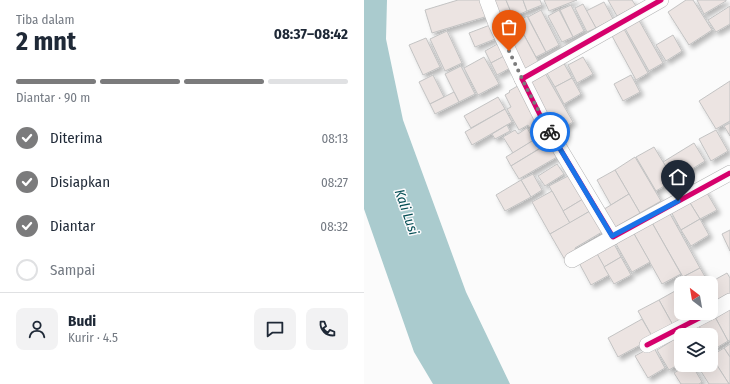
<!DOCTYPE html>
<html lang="id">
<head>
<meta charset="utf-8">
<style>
  :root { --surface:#fff; --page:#f2f2f3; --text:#1f2937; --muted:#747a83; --line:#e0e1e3; --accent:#7b7b7c }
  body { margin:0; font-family:"Fira Sans Condensed",sans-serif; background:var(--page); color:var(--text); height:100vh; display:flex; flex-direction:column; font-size:15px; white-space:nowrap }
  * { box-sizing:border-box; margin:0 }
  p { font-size:13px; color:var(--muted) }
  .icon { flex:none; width:22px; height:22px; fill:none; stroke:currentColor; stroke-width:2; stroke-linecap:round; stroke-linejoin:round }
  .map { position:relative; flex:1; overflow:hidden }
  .side { display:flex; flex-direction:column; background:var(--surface); width:364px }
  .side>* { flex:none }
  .needle { width:26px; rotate:329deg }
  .buttons { position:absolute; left:310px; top:276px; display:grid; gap:8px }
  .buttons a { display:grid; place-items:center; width:44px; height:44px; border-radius:8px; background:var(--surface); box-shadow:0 4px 16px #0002; font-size:20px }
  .pin { position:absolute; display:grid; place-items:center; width:34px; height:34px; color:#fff; margin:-41px -17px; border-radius:50% 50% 50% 0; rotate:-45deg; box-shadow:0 0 4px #0007 }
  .pin .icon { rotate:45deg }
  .courier { position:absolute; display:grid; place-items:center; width:40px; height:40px; margin:-20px; border:3px solid #1a73e8; border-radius:50%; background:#fff; color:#222; box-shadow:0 1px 5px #0007 }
  .summary em { font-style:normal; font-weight:700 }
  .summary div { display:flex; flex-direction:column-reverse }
  .summary { display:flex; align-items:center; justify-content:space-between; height:68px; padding:0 16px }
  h1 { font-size:26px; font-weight:700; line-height:30px }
  .bar { display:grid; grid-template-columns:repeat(4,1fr); gap:6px 4px; align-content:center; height:48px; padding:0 16px }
  .bar i { height:5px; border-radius:3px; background:var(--line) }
  .bar .active { background:var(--accent) }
  .bar p { grid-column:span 4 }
  .line { display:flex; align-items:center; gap:10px; padding:0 16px; border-top:1px solid var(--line) }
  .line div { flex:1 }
  .round { display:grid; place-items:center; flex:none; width:42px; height:42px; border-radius:8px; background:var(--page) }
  ol { padding:0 16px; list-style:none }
  li { display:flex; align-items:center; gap:12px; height:44px }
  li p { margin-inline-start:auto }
  li .icon { padding:4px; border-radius:50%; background:var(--accent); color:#fff; stroke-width:4 }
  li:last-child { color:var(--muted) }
  li i { width:22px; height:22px; border:2px solid var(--line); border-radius:50% }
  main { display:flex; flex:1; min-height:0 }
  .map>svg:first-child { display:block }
</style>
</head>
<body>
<main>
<section class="side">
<div class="summary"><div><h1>2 mnt</h1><p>Tiba dalam</p></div><em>08:37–08:42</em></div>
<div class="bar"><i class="active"></i><i class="active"></i><i class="active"></i><i></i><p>Diantar · 90 m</p></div>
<ol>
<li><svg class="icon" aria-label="check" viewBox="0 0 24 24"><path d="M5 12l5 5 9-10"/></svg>Diterima<p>08:13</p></li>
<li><svg class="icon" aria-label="check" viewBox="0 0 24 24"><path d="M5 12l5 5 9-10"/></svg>Disiapkan<p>08:27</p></li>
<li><svg class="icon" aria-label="check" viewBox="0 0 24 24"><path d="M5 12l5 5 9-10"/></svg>Diantar<p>08:32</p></li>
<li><i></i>Sampai</li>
</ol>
<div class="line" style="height:72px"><a class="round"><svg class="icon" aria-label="person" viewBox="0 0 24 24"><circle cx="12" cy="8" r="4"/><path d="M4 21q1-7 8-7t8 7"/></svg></a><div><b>Budi</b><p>Kurir · 4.5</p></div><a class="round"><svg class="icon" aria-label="chat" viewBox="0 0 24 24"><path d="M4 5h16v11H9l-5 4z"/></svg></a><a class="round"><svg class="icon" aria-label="phone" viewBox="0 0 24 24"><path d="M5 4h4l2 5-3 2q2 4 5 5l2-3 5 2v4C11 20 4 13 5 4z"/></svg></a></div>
</section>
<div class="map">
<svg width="366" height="384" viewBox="0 0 366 384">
  <defs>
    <filter id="shadow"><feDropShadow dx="3.5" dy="3.5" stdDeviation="2" flood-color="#0004"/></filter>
  </defs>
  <rect width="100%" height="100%" fill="#fbfbfb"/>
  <!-- water -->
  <polygon fill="#aacbce" points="0,0 23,0 22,39 39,120 102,292 146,384 69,384 50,352 0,209"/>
  <!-- building -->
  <g fill="#ece4e2" stroke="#c3c3c3" filter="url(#shadow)">
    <polygon points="94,0 119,0 124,16 68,33 61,10"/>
    <polygon points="127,0 142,0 149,17 136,22"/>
    <polygon points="142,0 159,0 163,11 149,17"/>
    <polygon points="159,0 176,0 178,5 163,11"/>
    <polygon points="180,0 213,0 185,11"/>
    <polygon points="244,0 268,0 272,6 253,16"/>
    <polygon points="322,0 329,0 348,30 325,45 304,12"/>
    <polygon points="333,0 362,0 362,1 340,14"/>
    <polygon points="240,2 249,19 232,28 222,11"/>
    <polygon points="219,4 232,28 223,32 211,8"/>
    <polygon points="207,5 220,31 209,37 196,10"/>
    <polygon points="366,6 366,24 352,32 344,20"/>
    <polygon points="177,10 195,45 182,52 164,17"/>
    <polygon points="195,10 209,37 198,42 184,16"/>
    <polygon points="272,15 299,63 285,71 258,23"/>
    <polygon points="163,16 182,52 172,57 153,22"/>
    <polygon points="153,22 175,63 159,71 137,30"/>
    <polygon points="126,25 131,39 111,47 105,33"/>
    <polygon points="260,29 284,73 272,80 248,36"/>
    <polygon points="83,31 98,63 81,71 66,39"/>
    <polygon points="309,35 318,51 302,61 292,45"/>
    <polygon points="62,38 76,67 59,75 45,45"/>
    <polygon points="137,42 144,54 127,63 121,51"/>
    <polygon points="144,54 150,66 133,75 127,63"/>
    <polygon points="120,57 135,84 114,95 100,68"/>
    <polygon points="219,57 229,74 213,83 204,65"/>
    <polygon points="198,60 208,78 191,87 181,70"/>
    <polygon points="97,66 111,94 95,102 81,74"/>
    <polygon points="181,73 209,122 191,133 163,84"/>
    <polygon points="69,75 80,97 66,104 55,82"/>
    <polygon points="267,75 276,92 259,101 250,84"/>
    <polygon points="208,78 217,94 200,104 191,87"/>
    <polygon points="366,81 366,121 352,129 335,101"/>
    <polygon points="157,84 182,129 170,135 164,125 155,130 143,109 147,107 141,95 146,92 145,91"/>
    <polygon points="90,92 95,102 71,114 66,104"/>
    <polygon points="134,97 141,109 107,128 100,116"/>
    <polygon points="141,109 148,122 108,145 101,132"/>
    <polygon points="366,123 366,136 360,126"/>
    <polygon points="143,125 146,131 131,139 128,134"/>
    <polygon points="163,128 170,140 149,153 139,137 151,130 154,134"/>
    <polygon points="352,130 364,151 347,161 335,139"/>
    <polygon points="173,138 178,147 147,166 142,157"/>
    <polygon points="185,143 193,157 155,179 147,166"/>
    <polygon points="330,143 341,161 310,180 299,162"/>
    <polygon points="290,147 310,180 292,191 272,157"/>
    <polygon points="271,157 297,201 276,213 251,170"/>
    <polygon points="193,164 200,174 181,186 174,176"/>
    <polygon points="251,170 265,194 247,205 233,180"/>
    <polygon points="169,174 178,190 167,197 157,180"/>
    <polygon points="206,175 219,199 199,211 185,186"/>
    <polygon points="157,180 167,197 141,211 132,195"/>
    <polygon points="340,188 353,210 336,219 323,198"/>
    <polygon points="188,191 206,223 186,234 168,202"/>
    <polygon points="265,194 276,213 248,229 237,211"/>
    <polygon points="323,198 336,219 317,230 305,208"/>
    <polygon points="219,199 226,211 206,223 199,211"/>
    <polygon points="226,211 238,232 211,248 213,253 201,260 186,234"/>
    <polygon points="305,212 336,268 319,277 287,221"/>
    <polygon points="336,219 345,235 327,246 317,230"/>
    <polygon points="287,221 317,274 298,284 269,232"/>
    <polygon points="366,230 366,251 358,234"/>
    <polygon points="269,232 286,262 268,272 251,242"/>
    <polygon points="249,242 257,257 240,267 232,252"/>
    <polygon points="232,252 245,275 227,285 214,261"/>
    <polygon points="257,257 267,275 250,284 240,267"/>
    <polygon points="336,268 343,280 338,283 322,283 319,277"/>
    <polygon points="363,273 366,278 366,297 347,307 347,283 345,283"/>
    <polygon points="311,291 317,301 317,313 323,313 326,318 310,327 295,300"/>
    <polygon points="295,300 310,327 289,338 274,311"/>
    <polygon points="366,309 366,340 364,341 351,317"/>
    <polygon points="351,317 364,341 349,350 347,347 347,335 340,335 335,326"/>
    <polygon points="278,319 289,338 254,357 244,338"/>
    <polygon points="331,327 335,335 318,335"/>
    <polygon points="317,336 317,349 311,339"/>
    <polygon points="311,339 317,349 317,363 305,370 293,350"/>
    <polygon points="366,344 366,357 360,348"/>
    <polygon points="289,346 301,368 284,378 271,356"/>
    <polygon points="360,348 366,357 366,384 365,384 347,356"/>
    <polygon points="347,356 365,384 345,384 333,365 347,365"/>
    <polygon points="323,365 328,365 338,382 335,384 317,384 310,373"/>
  </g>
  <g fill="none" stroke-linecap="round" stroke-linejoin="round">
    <!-- minor casing -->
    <g stroke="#b3b3b4" stroke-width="16">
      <g id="minor">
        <polyline points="123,0 132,24 158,79"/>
        <polyline points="297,0 158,79 177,117 249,237 366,173"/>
        <polyline points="208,260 249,237"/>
        <polyline points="347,312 366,301"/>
        <polyline points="283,345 345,313"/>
      </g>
    </g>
    <!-- minor -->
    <use href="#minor" stroke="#fefefe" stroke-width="15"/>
    <!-- cycleway casing -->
    <g stroke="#fafafc" stroke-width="8">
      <g id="cycleway">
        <polyline points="297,0 158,79 177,117 249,237 366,173"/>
        <polyline points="283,345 345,313"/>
      </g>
    </g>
    <!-- cycleway -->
    <use href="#cycleway" stroke="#d6006c" stroke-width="5"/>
  </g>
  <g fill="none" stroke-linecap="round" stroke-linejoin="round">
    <!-- done -->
    <polyline stroke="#7b7b7c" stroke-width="4" stroke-dasharray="0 7.2" points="145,51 162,87 186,132"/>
    <!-- route -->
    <polyline stroke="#1a73e8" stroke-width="5" points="186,132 248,236 314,201"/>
  </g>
  <g text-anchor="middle" stroke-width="3" stroke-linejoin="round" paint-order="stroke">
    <!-- water labels -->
    <g font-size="14" font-style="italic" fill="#044d53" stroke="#fafafc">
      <text transform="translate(43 212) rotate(71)" y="5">Kali Lusi</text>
    </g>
  </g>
</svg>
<div class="buttons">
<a><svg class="needle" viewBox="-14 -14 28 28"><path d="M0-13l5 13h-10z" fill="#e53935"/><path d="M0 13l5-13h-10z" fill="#747a83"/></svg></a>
<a><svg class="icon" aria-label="layers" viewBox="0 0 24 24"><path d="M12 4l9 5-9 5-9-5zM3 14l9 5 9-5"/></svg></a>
</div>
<div class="pin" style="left:145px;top:51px;background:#ea580c"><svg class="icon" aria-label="bag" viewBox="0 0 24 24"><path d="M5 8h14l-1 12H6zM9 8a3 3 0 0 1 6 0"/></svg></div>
<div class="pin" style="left:314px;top:201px;background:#1f2937"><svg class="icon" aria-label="home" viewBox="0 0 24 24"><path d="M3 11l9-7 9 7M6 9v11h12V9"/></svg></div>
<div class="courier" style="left:186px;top:132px"><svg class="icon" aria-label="bike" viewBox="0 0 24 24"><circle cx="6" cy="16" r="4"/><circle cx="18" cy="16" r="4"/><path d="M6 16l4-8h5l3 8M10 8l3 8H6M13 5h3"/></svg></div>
</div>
</main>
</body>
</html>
